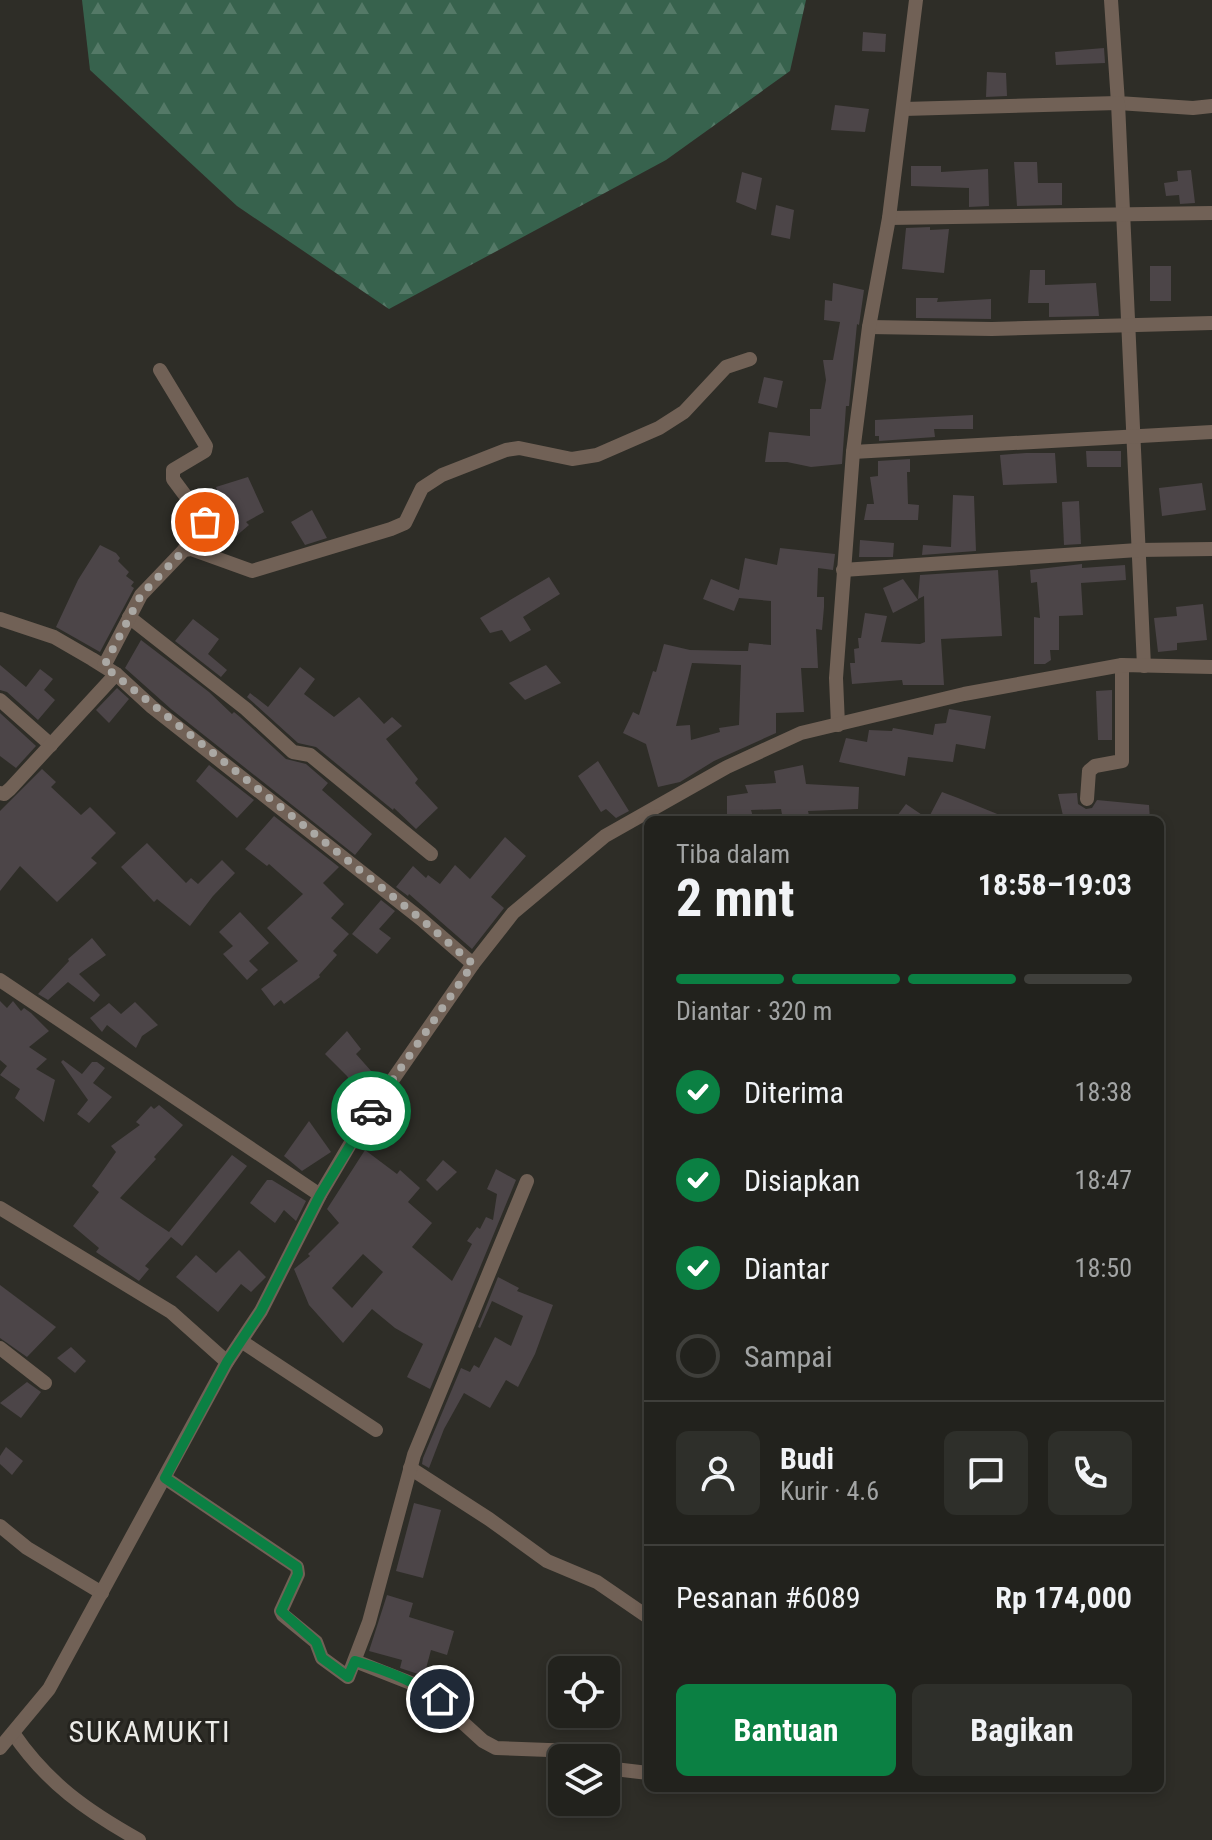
<!DOCTYPE html>
<html lang="id">
<head>
<meta charset="utf-8">
<style>
  :root { --surface:#22221d; --page:#2e2f2a; --text:#f1f3f6; --muted:#a2a4a4; --line:#3f3f3b; --accent:#0b8043 }
  body { margin:0; font-family:"Roboto Condensed",sans-serif; background:var(--page); color:var(--text); height:100vh; display:flex; flex-direction:column; font-size:30px; white-space:nowrap }
  * { box-sizing:border-box; margin:0 }
  p { font-size:26px; color:var(--muted) }
  .icon { flex:none; width:44px; height:44px; fill:none; stroke:currentColor; stroke-width:2; stroke-linecap:round; stroke-linejoin:round }
  .map { position:relative; flex:1; overflow:hidden }
  .panel { position:absolute; left:644px; top:816px; width:520px; height:976px; display:flex; flex-direction:column; background:var(--surface); border-radius:12px; box-shadow:0 4px 12px #0003,0 0 0 2px var(--line) }
  .panel>* { flex:none }
  .fabs { position:absolute; left:548px; top:1656px; display:grid; gap:16px }
  .fabs a { display:grid; place-items:center; width:72px; height:72px; border-radius:12px; background:var(--surface); box-shadow:0 4px 12px #0003,0 0 0 2px var(--line); font-size:40px }
  .pin { position:absolute; display:grid; place-items:center; width:68px; height:68px; color:#fff; margin:-34px; border:4px solid #fff; border-radius:50%; box-shadow:0 2px 8px #0007 }
  .courier { position:absolute; display:grid; place-items:center; width:80px; height:80px; margin:-40px; border:6px solid #0b8043; border-radius:50%; background:#fff; color:#222; box-shadow:0 2px 10px #0007 }
  .summary em { font-style:normal; font-weight:700 }
  .summary div { display:flex; flex-direction:column-reverse }
  .summary { display:flex; align-items:center; justify-content:space-between; height:136px; padding:0 32px }
  h1 { font-size:52px; font-weight:700; line-height:60px }
  .bar { display:grid; grid-template-columns:repeat(4,1fr); gap:12px 8px; align-content:center; height:96px; padding:0 32px }
  .bar i { height:10px; border-radius:6px; background:var(--line) }
  .bar .active { background:var(--accent) }
  .bar p { grid-column:span 4 }
  .line { display:flex; align-items:center; gap:20px; padding:0 32px; border-top:2px solid var(--line) }
  .line div { flex:1 }
  .round { display:grid; place-items:center; flex:none; width:84px; height:84px; border-radius:12px; background:var(--page) }
  ol { padding:0 32px; list-style:none }
  li { display:flex; align-items:center; gap:24px; height:88px }
  li p { margin-inline-start:auto }
  li .icon { padding:8px; border-radius:50%; background:var(--accent); color:#fff; stroke-width:4 }
  li:last-child { color:var(--muted) }
  li i { width:44px; height:44px; border:4px solid var(--line); border-radius:50% }
  .cta { display:flex; gap:16px; margin-top:auto; padding:16px 32px }
  .cta a { flex:1; height:92px; border-radius:12px; background:var(--accent); color:#fff; font-size:32px; font-weight:700; line-height:92px; text-align:center }
  .cta a+a { background:var(--page); color:var(--text) }
  .map>svg:first-child { display:block }
</style>
</head>
<body>
<div class="map">
<svg width="1212" height="1840" viewBox="0 0 1212 1840">
  <defs>
    <pattern id="forest-firs" width="22" height="20" patternUnits="userSpaceOnUse" patternTransform="scale(2)"><rect width="22" height="20" fill="#37624d"/><path d="M5 1l3.5 6h-7zM16 11l3.5 6h-7z" fill="#547967"/></pattern>
  </defs>
  <rect width="100%" height="100%" fill="#2e2d27"/>
  <!-- forest -->
  <polygon fill="url(#forest-firs)" points="82,0 806,0 790,71 666,160 389,309 237,206 90,70"/>
  <!-- building -->
  <g fill="#4c4548" fill-rule="evenodd">
    <polygon points="863,32 886,34 885,52 862,51"/>
    <polygon points="1104,48 1105,63 1056,65 1055,52"/>
    <polygon points="987,72 1006,73 1007,96 986,97"/>
    <polygon points="835,105 869,109 865,132 831,130"/>
    <polygon points="1014,162 1037,162 1038,183 1062,183 1062,205 1017,206"/>
    <polygon points="911,166 941,166 941,172 988,169 989,206 969,207 969,188 911,186"/>
    <polygon points="1191,170 1195,203 1180,204 1179,195 1166,196 1164,183 1178,181 1177,171"/>
    <polygon points="742,172 762,178 756,210 736,202"/>
    <polygon points="776,205 794,210 790,239 771,235"/>
    <polygon points="930,227 930,230 949,229 944,273 902,269 906,228"/>
    <rect x="1150" y="266" width="21" height="35"/>
    <polygon points="1030,270 1045,270 1045,285 1096,283 1099,316 1049,317 1049,303 1028,303"/>
    <polygon points="833,283 864,290 859,325 857,324 849,406 846,406 842,464 811,467 787,462 765,462 769,432 810,436 810,409 821,409 826,380 823,360 833,360 840,322 824,320 825,300 832,301"/>
    <polygon points="916,298 938,298 937,302 991,299 991,319 916,318"/>
    <polygon points="764,377 783,381 777,408 758,403"/>
    <polygon points="973,415 973,429 934,429 935,437 879,441 879,436 875,436 875,420"/>
    <polygon points="1086,451 1121,451 1121,467 1087,467"/>
    <polygon points="1026,453 1055,453 1057,483 1003,485 1000,455"/>
    <polygon points="910,459 910,472 907,472 908,504 919,505 918,520 864,520 867,504 874,504 870,477 878,476 878,461"/>
    <polygon points="248,477 264,512 246,522 249,525 228,543 216,528 226,518 216,487"/>
    <polygon points="1202,483 1206,510 1162,516 1159,488"/>
    <polygon points="953,495 974,496 976,551 922,555 923,545 951,547"/>
    <polygon points="1079,501 1081,544 1064,545 1062,502"/>
    <polygon points="312,510 327,538 305,545 291,522"/>
    <polygon points="860,540 894,543 893,557 859,557"/>
    <polygon points="100,545 116,553 120,558 118,561 129,572 126,576 134,582 131,586 134,588 100,652 56,627 78,580"/>
    <path d="M780 548 835 554 833 570 818 568 817 597H824V607L822 630 816 629 818 668H801L804 712 776 713V733L714 761 680 782 658 787 646 744 623 733 633 712 639 715 653 671 656 672 664 644 690 650 737 651H748L749 643 771 645V601L739 598 734 611 703 599 711 579 739 590 745 558 777 565ZM692 663 741 665 739 725 719 728 720 732 691 740 690 725 676 726Z"/>
    <polygon points="1082,564 1082,568 1125,565 1126,580 1081,583 1083,615 1059,616 1059,650 1050,650 1051,660 1045,664 1034,664 1034,617 1040,618 1037,582 1031,583 1030,570"/>
    <polygon points="998,570 1002,636 941,639 944,685 903,685 902,680 852,684 850,663 855,663 854,649 859,648 858,638 861,638 865,613 887,616 881,642 920,644 925,642 924,596 918,599 920,575"/>
    <polygon points="549,577 560,594 523,617 531,630 510,642 502,630 490,633 480,618"/>
    <polygon points="903,579 918,600 893,613 883,588"/>
    <polygon points="1203,604 1207,640 1177,643 1177,650 1158,652 1154,618 1177,616 1176,607"/>
    <polygon points="193,619 219,639 208,654 227,670 221,677 175,641"/>
    <polygon points="141,640 209,692 232,714 234,712 240,717 286,759 306,764 328,783 322,790 372,834 355,855 171,709 125,668"/>
    <polygon points="0,665 26,687 40,669 53,679 44,690 55,700 38,720 7,692 0,690"/>
    <polygon points="546,665 561,683 525,700 509,683"/>
    <polygon points="300,667 315,679 304,694 334,717 359,697 384,724 392,717 402,726 386,739 418,779 415,783 438,808 416,829 394,808 393,810 316,747 298,743 247,697 250,693 268,707"/>
    <polygon points="117,688 129,699 109,723 96,710"/>
    <polygon points="1112,690 1112,740 1098,740 1096,691"/>
    <polygon points="949,709 991,716 985,749 956,744 953,762 908,757 905,776 839,762 846,738 867,742 869,730 892,731 893,728 933,735 935,724 946,723"/>
    <polygon points="0,713 36,746 16,768 0,756"/>
    <polygon points="598,761 629,811 616,818 606,809 601,812 578,776"/>
    <polygon points="209,765 254,800 237,818 196,781"/>
    <polygon points="803,765 806,784 859,787 858,809 808,811 810,820 783,820 781,809 751,810 754,820 727,820 727,796 748,793 745,785 776,783 774,771"/>
    <polygon points="42,769 56,782 51,787 81,815 90,807 116,833 91,858 97,863 57,902 20,866 0,891 0,811"/>
    <polygon points="942,792 958,798 1012,820 894,820 906,804 928,819"/>
    <polygon points="1077,793 1078,804 1086,809 1092,808 1097,800 1149,805 1150,820 1064,820 1058,794"/>
    <polygon points="274,816 339,867 323,883 344,904 331,918 349,934 333,951 337,955 319,975 320,977 284,1004 281,1000 274,1006 261,989 298,961 267,928 303,894 269,864 267,866 245,849"/>
    <polygon points="505,837 526,856 491,897 504,908 472,949 409,894 408,896 396,887 413,866 426,878 428,875 440,884 455,865 470,879"/>
    <polygon points="147,843 186,883 191,878 198,884 222,860 235,873 213,896 190,926 157,899 154,902 121,867"/>
    <polygon points="381,900 395,911 379,929 391,938 377,954 352,934"/>
    <polygon points="240,912 269,943 249,961 258,970 247,980 223,954 233,946 219,932"/>
    <polygon points="92,938 106,955 79,974 100,995 94,1002 68,982 48,1000 38,994 69,961 68,959"/>
    <polygon points="0,1001 7,1008 13,1001 21,1011 24,1008 31,1013 49,1031 29,1047 47,1059 36,1069 55,1080 44,1122 15,1098 20,1089 0,1075 7,1066 0,1060"/>
    <polygon points="135,1002 158,1025 142,1036 136,1048 107,1025 102,1032 90,1018 109,1003 121,1014"/>
    <polygon points="347,1031 361,1049 356,1054 380,1081 363,1100 347,1076 325,1054"/>
    <polygon points="63,1060 82,1074 92,1062 97,1062 105,1068 93,1083 112,1097 89,1123 77,1114 88,1100 61,1062"/>
    <polygon points="159,1105 183,1125 154,1157 156,1159 120,1198 145,1216 169,1232 232,1155 247,1166 182,1246 171,1237 145,1266 149,1269 139,1281 96,1252 99,1248 73,1226 99,1192 92,1186 116,1152 111,1146 140,1125 136,1122 151,1106 154,1109"/>
    <polygon points="309,1121 331,1152 302,1171 284,1156"/>
    <path d="M365 1150 397 1174 400 1170 420 1188 408 1202 432 1223 412 1247 452 1281 472 1244 467 1241 477 1227 480 1229 486 1217 493 1220 497 1194 487 1189 496 1169 516 1180 430 1389 407 1377 423 1344 395 1328 372 1309 343 1343 309 1305 294 1269 310 1256 308 1254 339 1223 327 1209ZM363 1254 383 1272 352 1308 332 1288Z"/>
    <polygon points="443,1160 457,1172 437,1191 426,1180"/>
    <polygon points="267,1180 272,1180 306,1201 296,1221 284,1210 275,1223 250,1203"/>
    <polygon points="239,1250 266,1277 251,1292 241,1284 218,1312 176,1277 196,1255 216,1273"/>
    <polygon points="498,1277 519,1288 517,1291 553,1305 535,1354 518,1387 506,1380 490,1408 464,1393 444,1429 429,1468 422,1464 423,1458 461,1368 470,1372 474,1365 479,1368 495,1337 511,1346 523,1316 492,1301 480,1328 478,1327"/>
    <polygon points="0,1285 56,1327 27,1357 0,1338"/>
    <polygon points="71,1347 86,1361 75,1373 57,1358"/>
    <polygon points="27,1382 41,1392 21,1418 0,1403"/>
    <polygon points="6,1447 23,1461 12,1475 0,1464 0,1456"/>
    <polygon points="414,1503 441,1510 423,1578 396,1571"/>
    <polygon points="387,1595 413,1603 409,1617 454,1631 447,1655 431,1650 424,1676 400,1668 402,1660 369,1651"/>
  </g>
  <g fill="none" stroke-linecap="round" stroke-linejoin="round">
    <!-- street -->
    <g stroke="#716156" stroke-width="14">
      <polyline points="1111,0 1118,103 1193,108 1212,106"/>
      <polyline points="904,109 1118,103 1144,666"/>
      <polyline points="889,218 1212,213"/>
      <polyline points="869,327 992,329 1212,323"/>
      <polyline points="160,370 206,446 205,451 173,470 173,479 205,522 184,550"/>
      <polyline points="853,452 1212,432"/>
      <polyline points="843,570 1138,550 1212,549"/>
      <polyline points="129,617 246,709 293,752 310,755 431,854"/>
      <polyline points="0,619 54,637 92,659 116,674 152,707 421,919 473,964"/>
      <polyline points="104,666 141,595 184,550 191,549 252,571 391,529 405,523 422,488 442,475 506,450 519,448 572,459 597,455 659,428 684,412 726,367 750,359"/>
      <polyline points="0,700 51,745"/>
      <polyline points="838,725 836,678 853,452 869,327 889,218 916,0"/>
      <polyline points="0,793 4,794 10,789 116,674"/>
      <polyline points="1087,799 1089,771 1095,766 1122,761 1122,665"/>
      <polyline points="0,980 320,1195"/>
      <polyline points="0,1208 171,1312 227,1362"/>
      <polyline points="241,1341 376,1430"/>
      <polyline points="0,1348 45,1383"/>
      <polyline points="410,1468 489,1519 547,1561 597,1582 648,1617"/>
      <polyline points="165,1478 297,1567 298,1574 281,1611 283,1615 316,1642 322,1658 348,1677 369,1622 414,1455 527,1181"/>
      <polyline points="0,1526 27,1548 102,1593"/>
      <polyline points="355,1661 426,1689 483,1741 496,1748 576,1751 593,1758"/>
      <path d="M13 1733C47 1783 87 1811 139 1840"/>
      <polyline points="0,1748 49,1689 227,1362 261,1311 320,1195 362,1124 473,964 513,913 605,836 727,767 801,733 964,694 1122,665 1212,667"/>
      <polyline points="606,1768 648,1773"/>
    </g>
  </g>
  <g fill="none" stroke-linecap="round" stroke-linejoin="round">
    <!-- done -->
    <polyline stroke="#aaa8a4" stroke-width="8" stroke-dasharray="0 14.4" points="205,522 184,550 141,595 104,666 421,919 473,964 371,1111"/>
    <!-- route -->
    <path stroke="#0b8043" stroke-width="10" d="M371 1111 320 1195 261 1311 227 1362 165 1478 297 1567 298 1574 281 1611 316 1642 322 1658 348 1677 355 1661C385 1670 415 1681 440 1699"/>
  </g>
  <g text-anchor="middle" stroke-width="6" stroke-linejoin="round" paint-order="stroke">
    <!-- quarter labels -->
    <g font-size="30" letter-spacing="2" fill="#ecebe7" stroke="#24231e">
      <text x="150" y="1742">SUKAMUKTI</text>
    </g>
  </g>
</svg>
<div class="fabs">
<a><svg class="icon" aria-label="locate" viewBox="0 0 24 24"><circle cx="12" cy="12" r="6"/><path d="M12 2v4M12 18v4M2 12h4M18 12h4"/></svg></a>
<a><svg class="icon" aria-label="layers" viewBox="0 0 24 24"><path d="M12 4l9 5-9 5-9-5zM3 14l9 5 9-5"/></svg></a>
</div>
<div class="pin" style="left:205px;top:522px;background:#ea580c"><svg class="icon" aria-label="bag" viewBox="0 0 24 24"><path d="M5 8h14l-1 12H6zM9 8a3 3 0 0 1 6 0"/></svg></div>
<div class="pin" style="left:440px;top:1699px;background:#1f2937"><svg class="icon" aria-label="home" viewBox="0 0 24 24"><path d="M3 11l9-7 9 7M6 9v11h12V9"/></svg></div>
<div class="courier" style="left:371px;top:1111px"><svg class="icon" aria-label="car" viewBox="0 0 24 24"><path d="M5 17H2v-5l4-1 3-4h7l3 4 3 1v5h-3M9 17h6M6 11h13"/><circle cx="7" cy="17" r="2"/><circle cx="17" cy="17" r="2"/></svg></div>
<section class="panel">
<div class="summary"><div><h1>2 mnt</h1><p>Tiba dalam</p></div><em>18:58–19:03</em></div>
<div class="bar"><i class="active"></i><i class="active"></i><i class="active"></i><i></i><p>Diantar · 320 m</p></div>
<ol>
<li><svg class="icon" aria-label="check" viewBox="0 0 24 24"><path d="M5 12l5 5 9-10"/></svg>Diterima<p>18:38</p></li>
<li><svg class="icon" aria-label="check" viewBox="0 0 24 24"><path d="M5 12l5 5 9-10"/></svg>Disiapkan<p>18:47</p></li>
<li><svg class="icon" aria-label="check" viewBox="0 0 24 24"><path d="M5 12l5 5 9-10"/></svg>Diantar<p>18:50</p></li>
<li><i></i>Sampai</li>
</ol>
<div class="line" style="height:144px"><a class="round"><svg class="icon" aria-label="person" viewBox="0 0 24 24"><circle cx="12" cy="8" r="4"/><path d="M4 21q1-7 8-7t8 7"/></svg></a><div><b>Budi</b><p>Kurir · 4.6</p></div><a class="round"><svg class="icon" aria-label="chat" viewBox="0 0 24 24"><path d="M4 5h16v11H9l-5 4z"/></svg></a><a class="round"><svg class="icon" aria-label="phone" viewBox="0 0 24 24"><path d="M5 4h4l2 5-3 2q2 4 5 5l2-3 5 2v4C11 20 4 13 5 4z"/></svg></a></div>
<div class="line" style="height:104px"><div>Pesanan #6089</div><b>Rp 174,000</b></div>
<div class="cta"><a>Bantuan</a><a>Bagikan</a></div>
</section>
</div>
</body>
</html>
